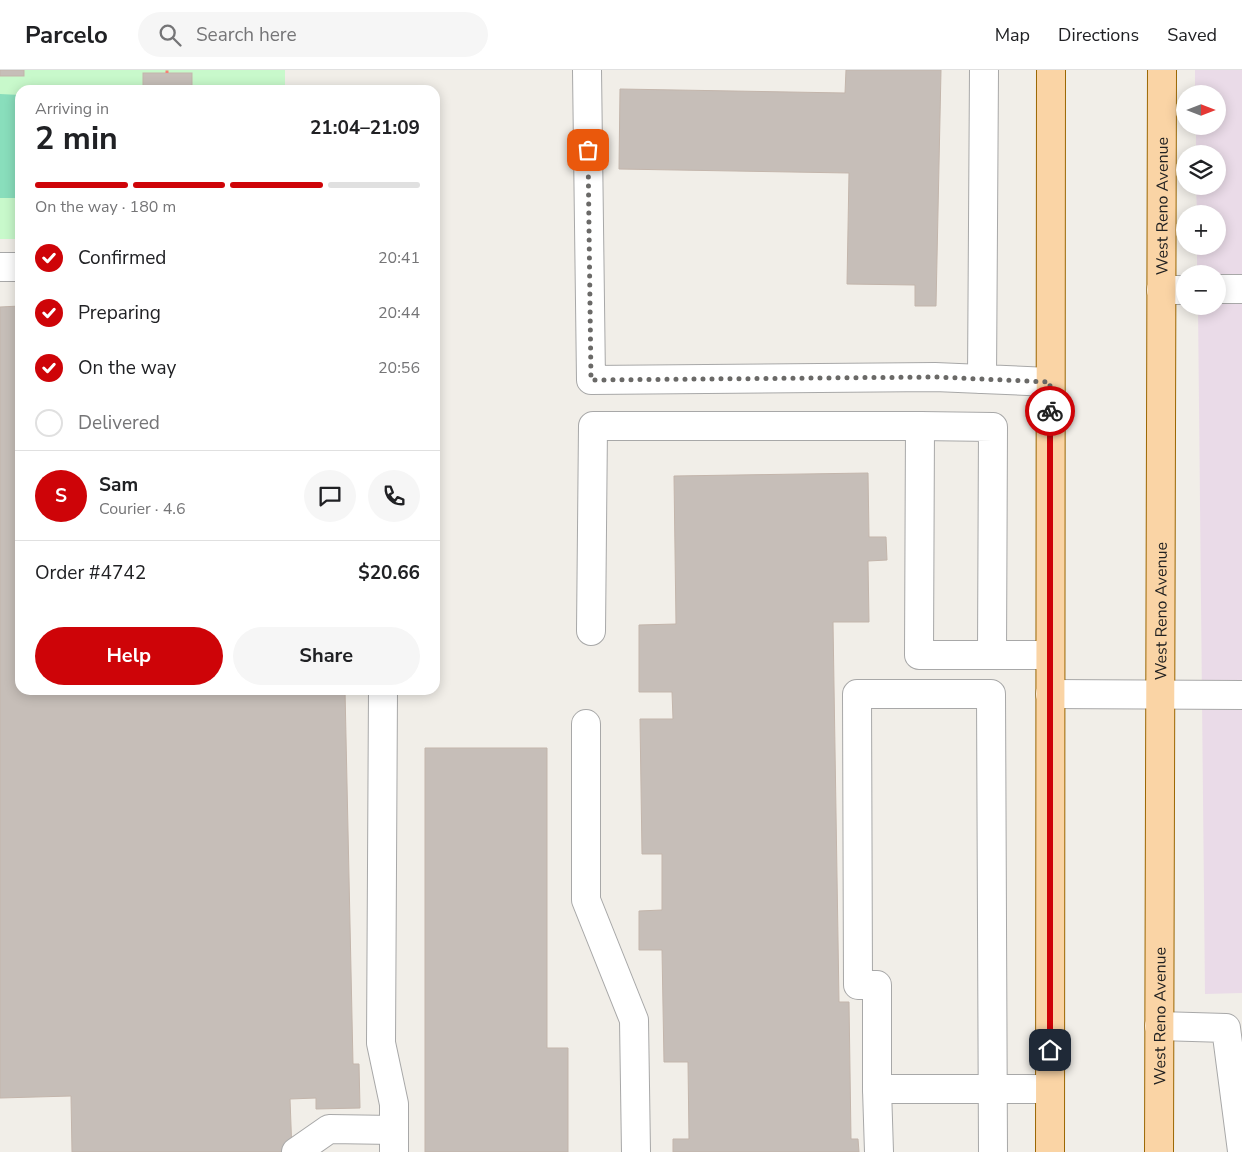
<!DOCTYPE html>
<html lang="en">
<head>
<meta charset="utf-8">
<style>
  :root { --surface:#fff; --page:#f6f6f6; --text:#202124; --muted:#757577; --line:#e0e0e0; --accent:#ce0408 }
  body { margin:0; font-family:"Nunito Sans",sans-serif; background:var(--page); color:var(--text); height:100vh; display:flex; flex-direction:column; font-size:19px; white-space:nowrap }
  * { box-sizing:border-box; margin:0 }
  p { font-size:16px; color:var(--muted) }
  .icon { flex:none; width:28px; height:28px; fill:none; stroke:currentColor; stroke-width:2; stroke-linecap:round; stroke-linejoin:round }
  .map { position:relative; flex:1; overflow:hidden }
  .sheet { position:absolute; left:15px; top:15px; width:425px; height:610px; display:flex; flex-direction:column; background:var(--surface); border-radius:15px; box-shadow:0 2px 12px #0003 }
  .sheet>* { flex:none }
  .needle { width:32px; rotate:90deg }
  .buttons { position:absolute; left:1176px; top:15px; display:grid; gap:10px }
  .buttons a { display:grid; place-items:center; width:50px; height:50px; border-radius:50%; background:var(--surface); box-shadow:0 2px 12px #0003; font-size:25px }
  .pin { position:absolute; display:grid; place-items:center; width:42px; height:42px; color:#fff; margin:-21px; border-radius:10px; box-shadow:0 2px 8px #0006 }
  .courier { position:absolute; display:grid; place-items:center; width:50px; height:50px; margin:-25px; border:4px solid #ce0408; border-radius:50%; background:#fff; color:#222; box-shadow:0 1px 6px #0007 }
  .headline em { font-style:normal; font-weight:700 }
  .headline div { display:flex; flex-direction:column-reverse }
  .headline { display:flex; align-items:center; justify-content:space-between; height:85px; padding:0 20px }
  h1 { font-size:32px; font-weight:700; line-height:38px }
  .bar { display:grid; grid-template-columns:repeat(4,1fr); gap:8px 5px; align-content:center; height:60px; padding:0 20px }
  .bar i { height:6px; border-radius:4px; background:var(--line) }
  .bar .current { background:var(--accent) }
  .bar p { grid-column:span 4 }
  .line { display:flex; align-items:center; gap:12px; padding:0 20px; border-top:1px solid var(--line) }
  .line div { flex:1 }
  .round { display:grid; place-items:center; flex:none; width:52px; height:52px; border-radius:26px; background:var(--page) }
  ol { padding:0 20px; list-style:none }
  li { display:flex; align-items:center; gap:15px; height:55px }
  li p { margin-inline-start:auto }
  li .icon { padding:5px; border-radius:50%; background:var(--accent); color:#fff; stroke-width:4 }
  li:last-child { color:var(--muted) }
  li i { width:28px; height:28px; border:2px solid var(--line); border-radius:50% }
  .primary-button { display:flex; gap:10px; margin-top:auto; padding:10px 20px }
  .primary-button a { flex:1; height:58px; border-radius:30px; background:var(--accent); color:#fff; font-size:20px; font-weight:700; line-height:58px; text-align:center }
  .primary-button a+a { background:var(--page); color:var(--text) }
  header { display:flex; align-items:center; gap:30px; box-sizing:border-box; height:70px; padding:0 25px; background:var(--surface); border-bottom:1px solid var(--line) }
  header strong { font-size:24px }
  nav { display:flex; gap:28px; margin-inline-start:auto; font-size:18px }
  .search { width:350px; height:45px; background:var(--page); display:flex; align-items:center; gap:12px; box-sizing:border-box; padding:0 18px; border-radius:28px; color:var(--muted); font-size:19px }
  .map>svg:first-child { display:block }
</style>
</head>
<body>
<header>
<strong>Parcelo</strong>
<div class="search"><svg class="icon" aria-label="search" viewBox="0 0 24 24"><circle cx="10" cy="10" r="6"/><path d="M15 15l6 6"/></svg>Search here</div>
<nav><a>Map</a><a>Directions</a><a>Saved</a></nav>
</header>
<div class="map">
<svg width="1242" height="1082" viewBox="0 0 1242 1082">
  <rect width="100%" height="100%" fill="#f1eee8"/>
  <!-- industrial -->
  <polygon fill="#eadbe8" points="1195,0 1242,0 1242,923 1205,924 1198,236 1218,236 1218,204 1197,204 1197,176 1218,176 1218,144 1197,144 1196,116 1218,116 1218,84 1196,84 1196,56 1218,56 1218,24 1195,24"/>
  <!-- park -->
  <polygon fill="#c8f9cb" points="0,0 285,0 285,20 20,20 20,169 0,169"/>
  <!-- pitch -->
  <polygon fill="#89debc" points="0,24 20,25 20,128 0,128"/>
  <!-- building -->
  <g fill="#c6beb8" stroke="#c3b5ab">
    <rect x="0" y="0" width="24" height="6"/>
    <polygon points="846,0 941,0 936,236 915,236 915,215 847,214 849,103 619,99 620,19 845,23"/>
    <rect x="143" y="3" width="49" height="17"/>
    <polygon points="20,236 20,620 345,620 353,994 359,994 360,1038 316,1039 316,1028 290,1029 292,1082 72,1082 71,1026 0,1028 0,237"/>
    <polygon points="868,403 869,467 886,467 887,490 868,491 869,552 833,552 839,932 849,932 851,1069 858,1069 859,1082 673,1082 673,1069 689,1069 688,992 664,992 662,880 639,880 639,841 662,840 662,784 642,784 640,649 673,649 672,622 639,622 639,555 676,554 674,406"/>
    <polygon points="425,678 547,678 547,978 568,978 568,1082 425,1082"/>
  </g>
  <g fill="none" stroke-linecap="round" stroke-linejoin="round">
    <!-- minor casing -->
    <g stroke="#a8a8a8" stroke-width="30">
      <g id="minor">
        <polyline points="587,0 591,310 935,307 982,309"/>
        <polyline points="984,0 982,309 1050,312"/>
        <polyline points="0,197 20,197"/>
        <polyline points="1218,219 1242,219"/>
        <polyline points="1161,220 1185,220"/>
        <polyline points="920,356 993,357 992,585"/>
        <polyline points="591,561 593,356 920,356 919,585 1050,585"/>
        <polyline points="383,620 381,973 394,1034 394,1082"/>
        <polyline points="1050,624 1242,625"/>
        <polyline points="586,654 586,830 634,950 636,1082"/>
        <polyline points="1159,956 1226,958 1242,1081"/>
        <polyline points="877,1019 877,915 858,915 857,624 991,624 993,1082"/>
        <polyline points="296,1082 329,1059 394,1060"/>
        <polyline points="879,1082 877,1019 1050,1019"/>
      </g>
    </g>
    <!-- major casing -->
    <g stroke="#9b6703" stroke-width="30">
      <g id="major">
        <polyline points="1050,1082 1051,0"/>
        <path id="s1" d="M1159 1082 1162 0"/>
      </g>
    </g>
    <!-- path -->
    <polyline stroke="#f77f74" stroke-width="3" stroke-dasharray="2.5 2.5" stroke-linecap="butt" points="167,3 167,0"/>
    <!-- minor -->
    <use href="#minor" stroke="#fff" stroke-width="28"/>
    <!-- major -->
    <use href="#major" stroke="#fad4a5" stroke-width="28"/>
  </g>
  <g fill="none" stroke-linecap="round" stroke-linejoin="round">
    <!-- done -->
    <polyline stroke="#6a6967" stroke-width="5" stroke-dasharray="0 9" points="588,80 591,310 935,307 1050,312 1050,341"/>
    <!-- route -->
    <polyline stroke="#ce0408" stroke-width="6" points="1050,980 1050,341"/>
  </g>
  <g text-anchor="middle" stroke-width="5" stroke-linejoin="round" paint-order="stroke">
    <!-- street labels -->
    <g font-size="16" fill="#212121" stroke="#fff">
      <text dy="6" stroke="none"><textPath href="#s1" startOffset="946">West Reno Avenue</textPath></text>
      <text dy="6" stroke="none"><textPath href="#s1" startOffset="541">West Reno Avenue</textPath></text>
      <text dy="6" stroke="none"><textPath href="#s1" startOffset="136">West Reno Avenue</textPath></text>
    </g>
  </g>
</svg>
<div class="buttons">
<a><svg class="needle" viewBox="-14 -14 28 28"><path d="M0-13l5 13h-10z" fill="#e53935"/><path d="M0 13l5-13h-10z" fill="#757577"/></svg></a>
<a><svg class="icon" aria-label="layers" viewBox="0 0 24 24"><path d="M12 4l9 5-9 5-9-5zM3 14l9 5 9-5"/></svg></a>
<a>+</a>
<a>−</a>
</div>
<div class="pin" style="left:588px;top:80px;background:#ea580c"><svg class="icon" aria-label="bag" viewBox="0 0 24 24"><path d="M5 8h14l-1 12H6zM9 8a3 3 0 0 1 6 0"/></svg></div>
<div class="pin" style="left:1050px;top:980px;background:#1f2937"><svg class="icon" aria-label="home" viewBox="0 0 24 24"><path d="M3 11l9-7 9 7M6 9v11h12V9"/></svg></div>
<div class="courier" style="left:1050px;top:341px"><svg class="icon" aria-label="bike" viewBox="0 0 24 24"><circle cx="6" cy="16" r="4"/><circle cx="18" cy="16" r="4"/><path d="M6 16l4-8h5l3 8M10 8l3 8H6M13 5h3"/></svg></div>
<section class="sheet">
<div class="headline"><div><h1>2 min</h1><p>Arriving in</p></div><em>21:04–21:09</em></div>
<div class="bar"><i class="current"></i><i class="current"></i><i class="current"></i><i></i><p>On the way · 180 m</p></div>
<ol>
<li><svg class="icon" aria-label="check" viewBox="0 0 24 24"><path d="M5 12l5 5 9-10"/></svg>Confirmed<p>20:41</p></li>
<li><svg class="icon" aria-label="check" viewBox="0 0 24 24"><path d="M5 12l5 5 9-10"/></svg>Preparing<p>20:44</p></li>
<li><svg class="icon" aria-label="check" viewBox="0 0 24 24"><path d="M5 12l5 5 9-10"/></svg>On the way<p>20:56</p></li>
<li><i></i>Delivered</li>
</ol>
<div class="line" style="height:90px"><b class="round" style="background:var(--accent);color:#fff">S</b><div><b>Sam</b><p>Courier · 4.6</p></div><a class="round"><svg class="icon" aria-label="chat" viewBox="0 0 24 24"><path d="M4 5h16v11H9l-5 4z"/></svg></a><a class="round"><svg class="icon" aria-label="phone" viewBox="0 0 24 24"><path d="M5 4h4l2 5-3 2q2 4 5 5l2-3 5 2v4C11 20 4 13 5 4z"/></svg></a></div>
<div class="line" style="height:65px"><div>Order #4742</div><b>$20.66</b></div>
<div class="primary-button"><a>Help</a><a>Share</a></div>
</section>
</div>
</body>
</html>
